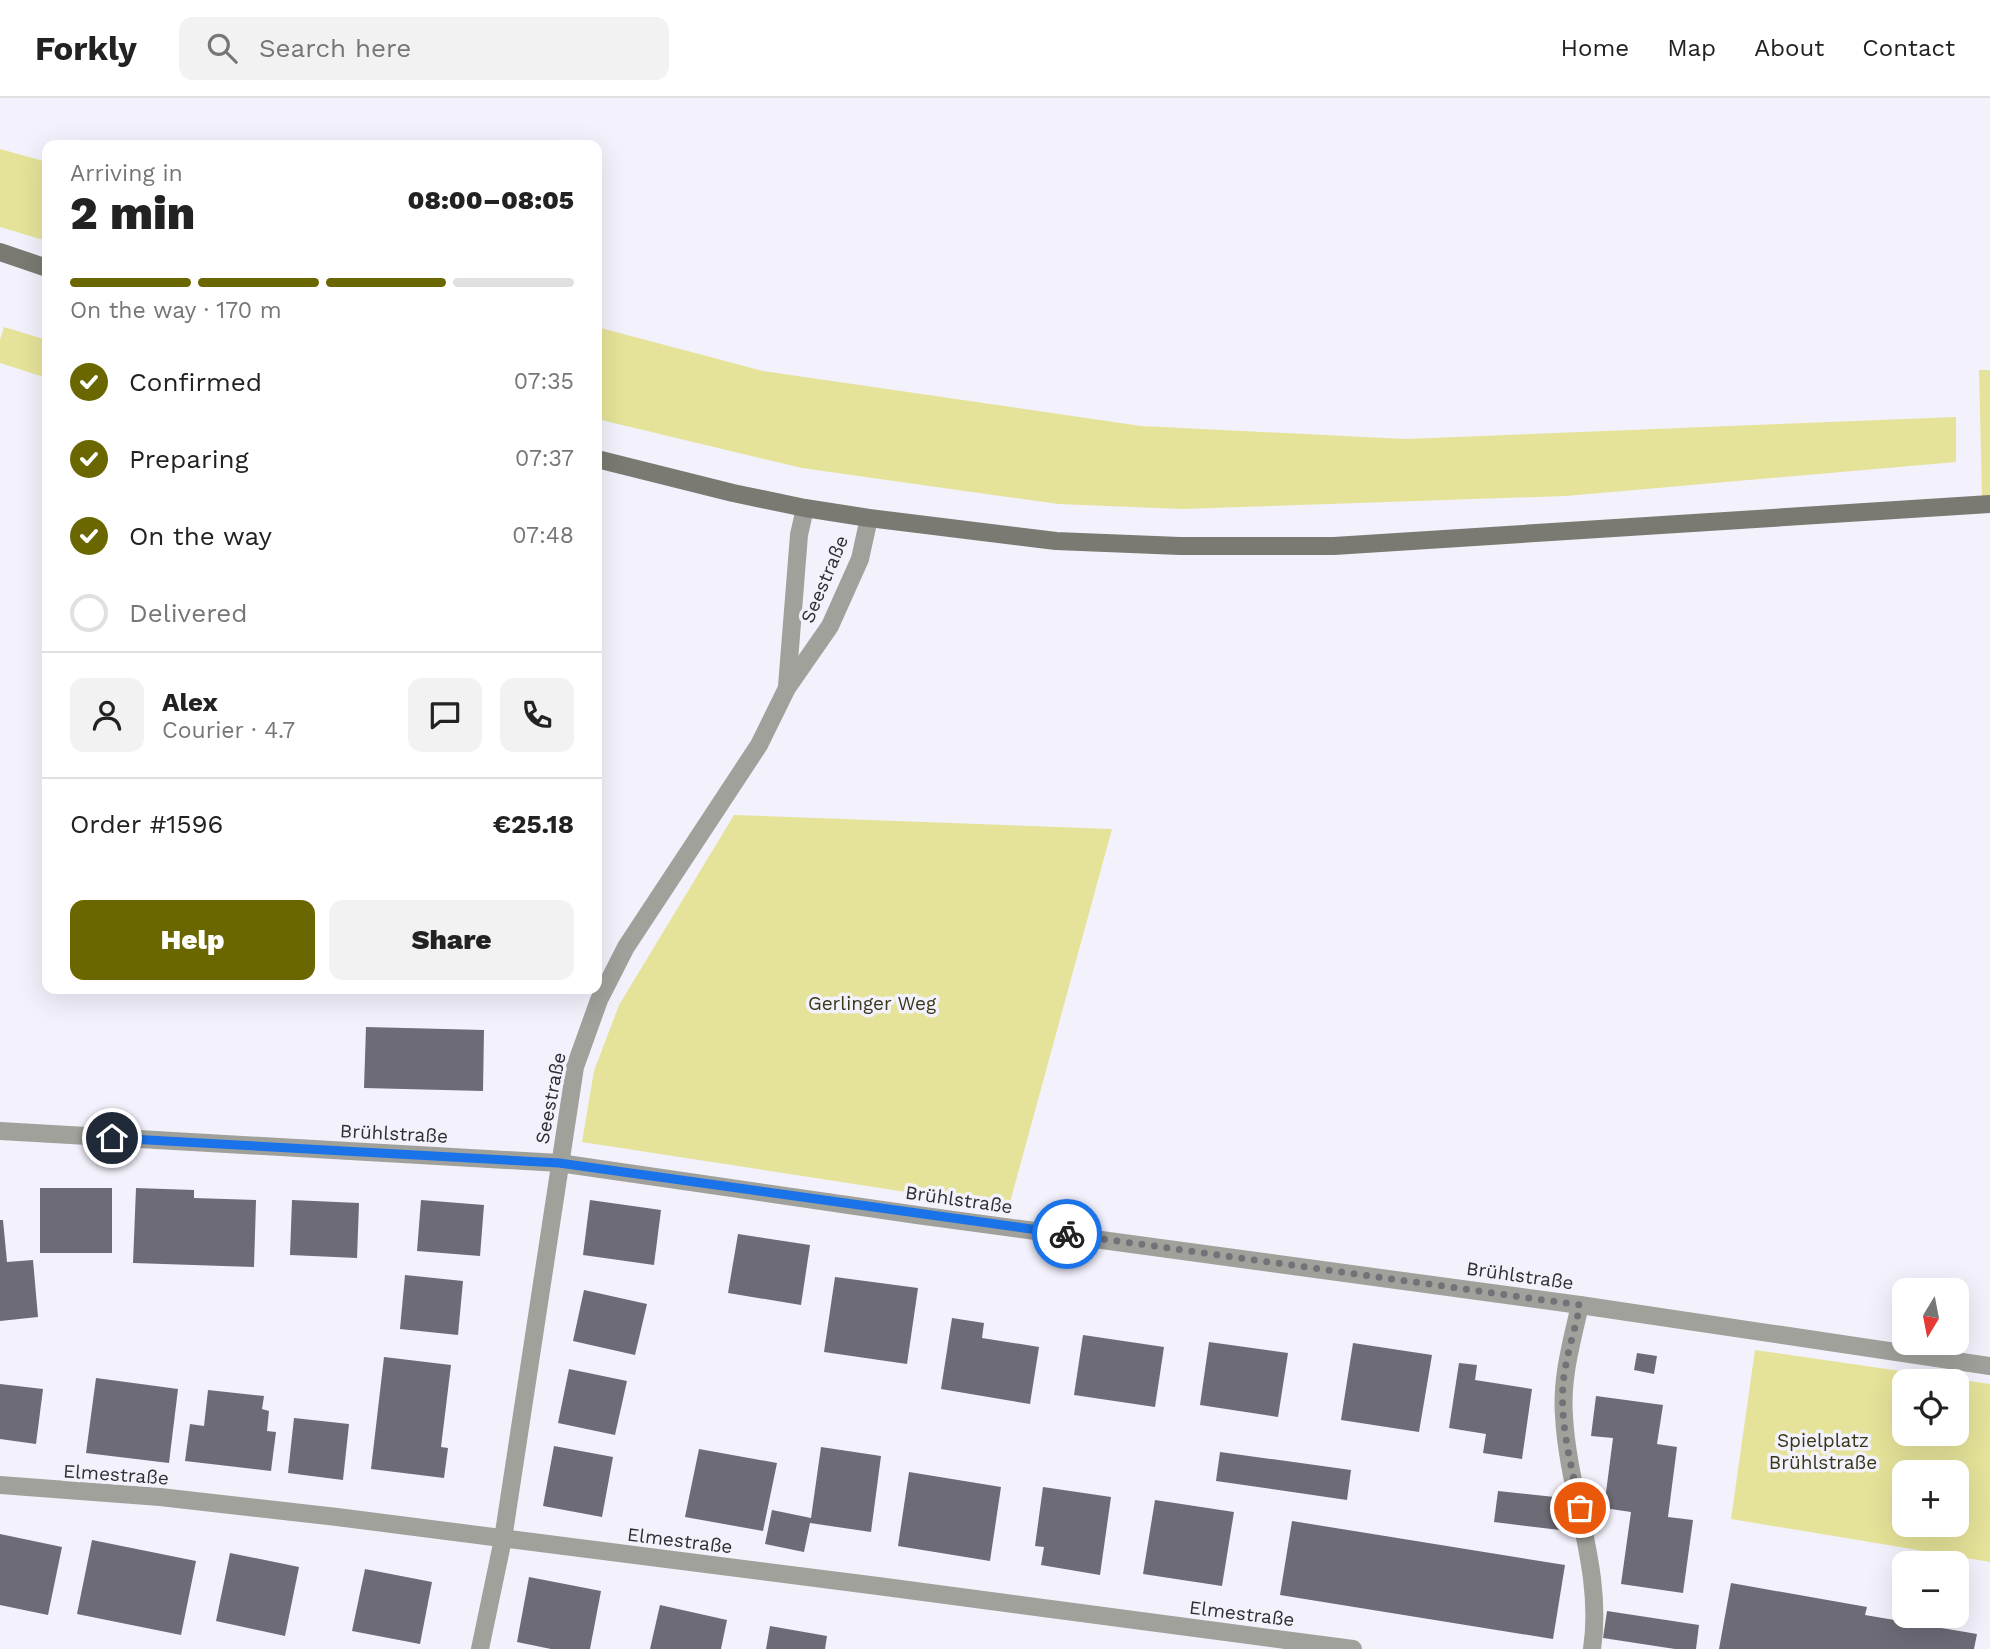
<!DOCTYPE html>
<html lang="en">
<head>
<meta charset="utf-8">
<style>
  :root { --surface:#fff; --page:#f2f2f2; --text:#222; --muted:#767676; --line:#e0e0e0; --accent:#6b6700 }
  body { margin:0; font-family:"Work Sans",sans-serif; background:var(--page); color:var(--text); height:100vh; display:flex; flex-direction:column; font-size:26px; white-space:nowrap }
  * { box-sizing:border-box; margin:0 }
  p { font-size:23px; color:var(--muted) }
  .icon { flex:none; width:38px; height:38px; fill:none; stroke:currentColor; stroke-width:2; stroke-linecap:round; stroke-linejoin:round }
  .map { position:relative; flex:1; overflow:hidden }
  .side { position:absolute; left:42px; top:42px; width:560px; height:854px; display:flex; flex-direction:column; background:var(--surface); border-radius:14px; box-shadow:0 7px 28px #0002 }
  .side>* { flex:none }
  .needle { width:46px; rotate:190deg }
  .tools { position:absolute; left:1892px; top:1180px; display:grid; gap:14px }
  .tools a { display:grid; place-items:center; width:77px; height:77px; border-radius:14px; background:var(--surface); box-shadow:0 7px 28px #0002; font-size:35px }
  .pin { position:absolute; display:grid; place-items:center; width:60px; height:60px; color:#fff; margin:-30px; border:4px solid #fff; border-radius:50%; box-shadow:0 2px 7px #0007 }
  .courier { position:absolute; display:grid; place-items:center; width:70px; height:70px; margin:-35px; border:5px solid #1a73e8; border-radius:50%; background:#fff; color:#222; box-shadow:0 2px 9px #0007 }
  .head em { font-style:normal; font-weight:800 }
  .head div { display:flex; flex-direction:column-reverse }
  .head { display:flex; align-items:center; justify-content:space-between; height:119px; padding:0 28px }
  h1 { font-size:46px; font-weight:800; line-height:52px }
  .bar { display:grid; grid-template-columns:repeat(4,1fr); gap:10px 7px; align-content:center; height:84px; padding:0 28px }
  .bar i { height:9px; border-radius:5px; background:var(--line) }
  .bar .selected { background:var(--accent) }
  .bar p { grid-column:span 4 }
  .line { display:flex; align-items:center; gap:18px; padding:0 28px; border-top:2px solid var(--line) }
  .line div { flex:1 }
  .round { display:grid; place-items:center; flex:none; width:74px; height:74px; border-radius:14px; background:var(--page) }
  ol { padding:0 28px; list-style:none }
  li { display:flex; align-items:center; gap:21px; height:77px }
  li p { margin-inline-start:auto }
  li .icon { padding:7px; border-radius:50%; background:var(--accent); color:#fff; stroke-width:4 }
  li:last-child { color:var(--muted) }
  li i { width:38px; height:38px; border:4px solid var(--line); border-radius:50% }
  .button { display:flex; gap:14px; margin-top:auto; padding:14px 28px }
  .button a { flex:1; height:80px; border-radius:14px; background:var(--accent); color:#fff; font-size:28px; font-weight:800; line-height:80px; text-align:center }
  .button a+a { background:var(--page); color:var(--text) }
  header { display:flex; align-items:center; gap:42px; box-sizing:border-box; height:98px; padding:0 35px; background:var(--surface); border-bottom:2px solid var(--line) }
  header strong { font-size:33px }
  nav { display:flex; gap:38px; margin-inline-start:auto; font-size:24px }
  .search { width:490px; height:63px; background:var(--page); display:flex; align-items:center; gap:18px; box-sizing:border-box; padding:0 24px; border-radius:14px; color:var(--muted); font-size:26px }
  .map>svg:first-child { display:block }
</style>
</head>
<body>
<header>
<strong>Forkly</strong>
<div class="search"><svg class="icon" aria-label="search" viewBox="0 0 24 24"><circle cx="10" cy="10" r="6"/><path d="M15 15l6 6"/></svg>Search here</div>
<nav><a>Home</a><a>Map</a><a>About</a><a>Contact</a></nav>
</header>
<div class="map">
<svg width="1990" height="1551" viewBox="0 0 1990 1551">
  <rect width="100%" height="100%" fill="#f3f1fc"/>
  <!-- green -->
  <g fill="#e5e399" fill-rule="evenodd">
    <polygon points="0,51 47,64 47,143 0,129"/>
    <polygon points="4,229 47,242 47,280 0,265 0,242"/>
    <polygon points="597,229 763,273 1141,328 1405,341 1956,319 1956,364 1566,398 1182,411 1058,406 802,370 597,321"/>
    <polygon points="1979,272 1990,272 1990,406 1982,399"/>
    <polygon points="734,717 1112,731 1009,1108 919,1096 582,1044 594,973 619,907"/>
    <path d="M1755 1252 1990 1286V1464L1731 1421ZM1904 1283H1956V1335H1904ZM1904 1374H1956V1426H1904Z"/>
  </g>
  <!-- building -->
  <g fill="#6d6b76">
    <polygon points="366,929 484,932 483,993 364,990"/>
    <rect x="40" y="1090" width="72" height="65"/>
    <polygon points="136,1090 194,1092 194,1100 256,1102 254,1169 133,1165"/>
    <polygon points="292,1102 359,1105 357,1160 290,1157"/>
    <polygon points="421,1102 484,1107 480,1158 417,1153"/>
    <polygon points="590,1102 661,1112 654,1167 583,1157"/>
    <polygon points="0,1122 3,1122 7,1164 33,1162 38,1219 0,1223"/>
    <polygon points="738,1136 810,1147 801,1207 728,1195"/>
    <polygon points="405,1177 463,1183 458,1237 400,1231"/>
    <polygon points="835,1179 918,1190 907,1266 824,1254"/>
    <polygon points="584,1192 647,1206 635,1257 573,1243"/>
    <polygon points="952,1220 984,1225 982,1240 1039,1249 1030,1306 941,1291"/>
    <polygon points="1083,1237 1164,1249 1155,1309 1074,1297"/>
    <polygon points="1209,1244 1288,1255 1278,1319 1200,1307"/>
    <polygon points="1353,1245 1432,1257 1419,1334 1341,1322"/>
    <polygon points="1637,1255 1657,1258 1654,1276 1634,1272"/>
    <polygon points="384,1259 451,1267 441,1349 448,1350 444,1380 371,1371"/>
    <polygon points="1459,1265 1477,1267 1475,1282 1532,1291 1522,1361 1483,1355 1486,1336 1449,1330"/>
    <polygon points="569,1271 627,1283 615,1337 558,1325"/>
    <polygon points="96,1280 178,1291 169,1365 86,1355"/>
    <polygon points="0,1286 43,1291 36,1346 0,1341"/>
    <polygon points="208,1292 264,1298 262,1311 269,1313 267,1333 276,1334 271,1373 185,1363 190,1326 204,1328"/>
    <polygon points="1596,1298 1663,1307 1657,1346 1677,1349 1668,1419 1693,1422 1683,1495 1621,1486 1631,1414 1604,1410 1613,1340 1591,1338"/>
    <polygon points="294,1320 349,1326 343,1382 288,1375"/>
    <polygon points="554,1348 613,1359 602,1419 543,1408"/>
    <polygon points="821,1349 881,1358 871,1434 810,1425 804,1454 765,1446 772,1412 811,1420"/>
    <polygon points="699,1351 777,1365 763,1433 685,1419"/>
    <polygon points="1220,1354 1351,1372 1347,1402 1216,1383"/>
    <polygon points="909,1374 1001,1389 990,1463 898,1448"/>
    <polygon points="1043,1389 1111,1399 1100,1477 1041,1467 1044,1449 1035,1448"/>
    <polygon points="1498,1393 1564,1400 1560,1432 1494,1424"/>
    <polygon points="1155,1402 1234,1414 1222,1488 1143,1476"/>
    <polygon points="1292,1423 1565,1467 1553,1541 1280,1497"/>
    <polygon points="0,1436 62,1449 48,1517 0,1507"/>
    <polygon points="92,1442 196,1463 181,1537 77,1516"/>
    <polygon points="230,1455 299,1469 285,1538 216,1523"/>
    <polygon points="365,1471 432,1484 420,1546 352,1533"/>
    <polygon points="529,1479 601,1493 590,1551 551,1551 517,1544"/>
    <polygon points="1731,1485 1867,1509 1865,1517 1977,1536 1974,1551 1719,1551"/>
    <polygon points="660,1507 727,1522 721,1551 650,1551"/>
    <polygon points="1607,1513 1699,1527 1696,1551 1675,1551 1603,1540"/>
    <polygon points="770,1528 827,1538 825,1551 766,1551"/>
  </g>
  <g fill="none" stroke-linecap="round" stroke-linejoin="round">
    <!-- minor -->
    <g stroke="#a1a19c" stroke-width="18">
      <polyline points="787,588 799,437 805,410"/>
      <polyline points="0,1033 559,1065 917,1117 1580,1207 1990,1268"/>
      <path d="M1580 1207C1572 1243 1561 1280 1564 1318 1568 1396 1604 1472 1592 1551"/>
      <polyline points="0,1387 160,1399 337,1419 878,1488 1353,1551"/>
      <polyline points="480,1551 503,1441 575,969 599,902 626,849 759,647 787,590 830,528 860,461 869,420"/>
    </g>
    <!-- secondary -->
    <g stroke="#7a7a72" stroke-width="18">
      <polyline points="0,154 47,170"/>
      <polyline points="597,361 733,395 805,410 869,420 1056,443 1180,448 1334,448 1990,406"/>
    </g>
  </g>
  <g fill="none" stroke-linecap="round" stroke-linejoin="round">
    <!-- done -->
    <path stroke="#747279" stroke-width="7" stroke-dasharray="0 12.6" d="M1067 1136 1580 1207C1575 1232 1565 1261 1563 1287 1560 1329 1572 1369 1580 1410"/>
    <!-- route -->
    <polyline stroke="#1a73e8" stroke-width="9" points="112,1040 559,1065 1067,1136"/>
  </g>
  <g text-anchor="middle" stroke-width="7" stroke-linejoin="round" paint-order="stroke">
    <!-- street labels -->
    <g font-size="19" fill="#2f2e32" stroke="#f3f1fc">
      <text transform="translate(824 481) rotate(-67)" y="7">Seestraße</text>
      <text transform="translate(550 1000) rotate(-79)" y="7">Seestraße</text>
      <text transform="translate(394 1035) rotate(3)" y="7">Brühlstraße</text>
      <text transform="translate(959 1101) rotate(8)" y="7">Brühlstraße</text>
      <text transform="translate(1520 1177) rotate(8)" y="7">Brühlstraße</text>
      <text transform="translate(116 1376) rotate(4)" y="7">Elmestraße</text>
      <text transform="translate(680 1442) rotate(7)" y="7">Elmestraße</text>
      <text transform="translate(1242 1515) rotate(7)" y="7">Elmestraße</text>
    </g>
    <!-- park labels -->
    <g font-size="19" fill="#383716" stroke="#f3f1fc">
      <text x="872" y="912">Gerlinger Weg</text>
      <text x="1823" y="1349">Spielplatz<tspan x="1823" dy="22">Brühlstraße</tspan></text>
    </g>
  </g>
</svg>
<div class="tools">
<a><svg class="needle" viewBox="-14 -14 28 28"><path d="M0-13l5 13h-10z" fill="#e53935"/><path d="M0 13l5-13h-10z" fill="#767676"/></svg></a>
<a><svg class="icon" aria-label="locate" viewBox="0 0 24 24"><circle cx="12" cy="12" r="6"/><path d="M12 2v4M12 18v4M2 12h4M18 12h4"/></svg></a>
<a>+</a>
<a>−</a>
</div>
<div class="pin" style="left:1580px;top:1410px;background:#ea580c"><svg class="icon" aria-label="bag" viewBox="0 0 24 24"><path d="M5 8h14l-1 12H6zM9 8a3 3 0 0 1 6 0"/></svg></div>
<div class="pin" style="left:112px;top:1040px;background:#1f2937"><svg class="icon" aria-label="home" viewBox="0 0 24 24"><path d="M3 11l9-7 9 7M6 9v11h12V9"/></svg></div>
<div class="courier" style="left:1067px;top:1136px"><svg class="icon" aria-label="bike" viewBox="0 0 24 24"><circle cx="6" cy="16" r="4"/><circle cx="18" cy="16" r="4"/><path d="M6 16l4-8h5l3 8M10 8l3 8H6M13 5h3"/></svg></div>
<section class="side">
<div class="head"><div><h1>2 min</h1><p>Arriving in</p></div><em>08:00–08:05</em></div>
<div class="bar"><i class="selected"></i><i class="selected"></i><i class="selected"></i><i></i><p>On the way · 170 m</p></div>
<ol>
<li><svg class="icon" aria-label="check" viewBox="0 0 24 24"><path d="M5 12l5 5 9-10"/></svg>Confirmed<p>07:35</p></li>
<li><svg class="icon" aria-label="check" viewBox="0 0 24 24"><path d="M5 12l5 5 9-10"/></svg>Preparing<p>07:37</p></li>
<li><svg class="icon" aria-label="check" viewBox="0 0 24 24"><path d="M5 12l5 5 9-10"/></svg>On the way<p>07:48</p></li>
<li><i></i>Delivered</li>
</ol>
<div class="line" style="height:126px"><a class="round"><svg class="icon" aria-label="person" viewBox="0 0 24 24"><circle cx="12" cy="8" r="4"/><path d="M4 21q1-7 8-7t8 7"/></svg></a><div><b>Alex</b><p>Courier · 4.7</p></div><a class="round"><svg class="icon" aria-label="chat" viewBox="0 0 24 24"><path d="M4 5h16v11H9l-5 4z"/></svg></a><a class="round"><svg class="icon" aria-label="phone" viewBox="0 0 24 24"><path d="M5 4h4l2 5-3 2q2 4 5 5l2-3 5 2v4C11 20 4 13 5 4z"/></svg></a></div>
<div class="line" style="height:91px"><div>Order #1596</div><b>€25.18</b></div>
<div class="button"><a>Help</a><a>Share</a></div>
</section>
</div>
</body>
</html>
